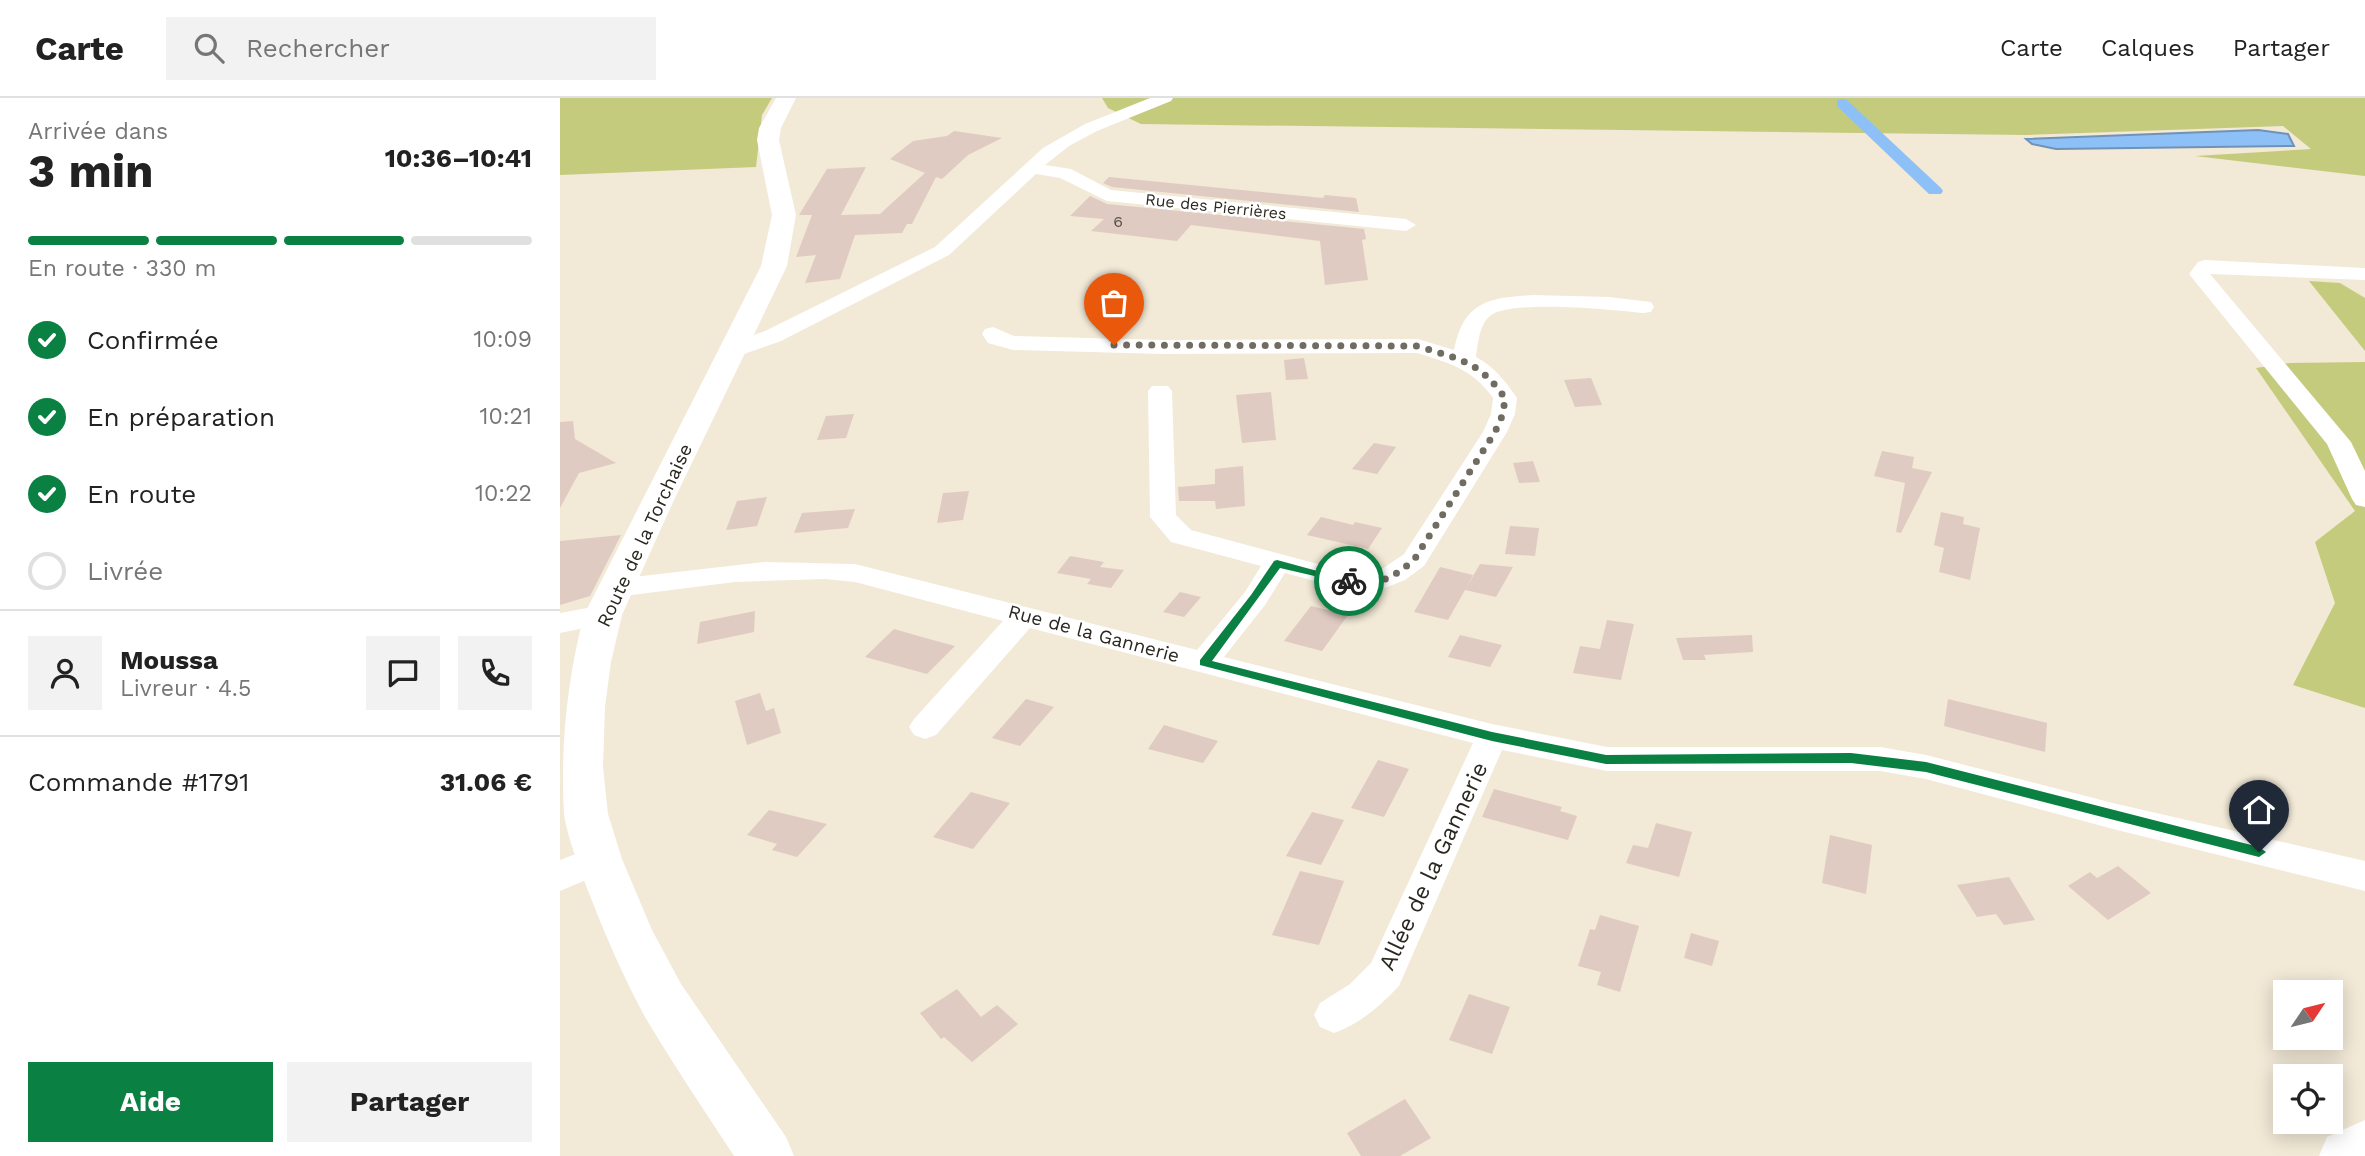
<!DOCTYPE html>
<html lang="fr">
<head>
<meta charset="utf-8">
<style>
  :root { --surface:#fff; --page:#f2f2f2; --text:#222; --muted:#767676; --line:#e0e0e0; --accent:#0b8043 }
  body { margin:0; font-family:"Work Sans",sans-serif; background:var(--page); color:var(--text); height:100vh; display:flex; flex-direction:column; font-size:26px; white-space:nowrap }
  * { box-sizing:border-box; margin:0 }
  p { font-size:23px; color:var(--muted) }
  .icon { flex:none; width:38px; height:38px; fill:none; stroke:currentColor; stroke-width:2; stroke-linecap:round; stroke-linejoin:round }
  .map { position:relative; flex:1; overflow:hidden }
  .details { display:flex; flex-direction:column; background:var(--surface); width:560px }
  .details>* { flex:none }
  .needle { width:46px; rotate:55deg }
  .tools { position:absolute; left:1713px; top:882px; display:grid; gap:14px }
  .tools a { display:grid; place-items:center; width:70px; height:70px; border-radius:0px; background:var(--surface); box-shadow:0 4px 18px #0003; font-size:35px }
  .pin { position:absolute; display:grid; place-items:center; width:60px; height:60px; color:#fff; margin:-72px -30px; border-radius:50% 50% 50% 0; rotate:-45deg; box-shadow:0 0 7px #0007 }
  .pin .icon { rotate:45deg }
  .courier { position:absolute; display:grid; place-items:center; width:70px; height:70px; margin:-35px; border:5px solid #0b8043; border-radius:50%; background:#fff; color:#222; box-shadow:0 2px 9px #0007 }
  .head em { font-style:normal; font-weight:700 }
  .head div { display:flex; flex-direction:column-reverse }
  .head { display:flex; align-items:center; justify-content:space-between; height:119px; padding:0 28px }
  h1 { font-size:46px; font-weight:700; line-height:52px }
  .bar { display:grid; grid-template-columns:repeat(4,1fr); gap:10px 7px; align-content:center; height:84px; padding:0 28px }
  .bar i { height:9px; border-radius:5px; background:var(--line) }
  .bar .selected { background:var(--accent) }
  .bar p { grid-column:span 4 }
  .line { display:flex; align-items:center; gap:18px; padding:0 28px; border-top:2px solid var(--line) }
  .line div { flex:1 }
  .round { display:grid; place-items:center; flex:none; width:74px; height:74px; border-radius:0px; background:var(--page) }
  ol { padding:0 28px; list-style:none }
  li { display:flex; align-items:center; gap:21px; height:77px }
  li p { margin-inline-start:auto }
  li .icon { padding:7px; border-radius:50%; background:var(--accent); color:#fff; stroke-width:4 }
  li:last-child { color:var(--muted) }
  li i { width:38px; height:38px; border:4px solid var(--line); border-radius:50% }
  .primary-button { display:flex; gap:14px; margin-top:auto; padding:14px 28px }
  .primary-button a { flex:1; height:80px; border-radius:0px; background:var(--accent); color:#fff; font-size:28px; font-weight:700; line-height:80px; text-align:center }
  .primary-button a+a { background:var(--page); color:var(--text) }
  header { display:flex; align-items:center; gap:42px; box-sizing:border-box; height:98px; padding:0 35px; background:var(--surface); border-bottom:2px solid var(--line) }
  header strong { font-size:33px }
  nav { display:flex; gap:38px; margin-inline-start:auto; font-size:24px }
  .search { width:490px; height:63px; background:var(--page); display:flex; align-items:center; gap:18px; box-sizing:border-box; padding:0 24px; border-radius:0px; color:var(--muted); font-size:26px }
  main { display:flex; flex:1; min-height:0 }
  .map>svg:first-child { display:block }
</style>
</head>
<body>
<header>
<strong>Carte</strong>
<div class="search"><svg class="icon" aria-label="search" viewBox="0 0 24 24"><circle cx="10" cy="10" r="6"/><path d="M15 15l6 6"/></svg>Rechercher</div>
<nav><a>Carte</a><a>Calques</a><a>Partager</a></nav>
</header>
<main>
<section class="details">
<div class="head"><div><h1>3 min</h1><p>Arrivée dans</p></div><em>10:36–10:41</em></div>
<div class="bar"><i class="selected"></i><i class="selected"></i><i class="selected"></i><i></i><p>En route · 330 m</p></div>
<ol>
<li><svg class="icon" aria-label="check" viewBox="0 0 24 24"><path d="M5 12l5 5 9-10"/></svg>Confirmée<p>10:09</p></li>
<li><svg class="icon" aria-label="check" viewBox="0 0 24 24"><path d="M5 12l5 5 9-10"/></svg>En préparation<p>10:21</p></li>
<li><svg class="icon" aria-label="check" viewBox="0 0 24 24"><path d="M5 12l5 5 9-10"/></svg>En route<p>10:22</p></li>
<li><i></i>Livrée</li>
</ol>
<div class="line" style="height:126px"><a class="round"><svg class="icon" aria-label="person" viewBox="0 0 24 24"><circle cx="12" cy="8" r="4"/><path d="M4 21q1-7 8-7t8 7"/></svg></a><div><b>Moussa</b><p>Livreur · 4.5</p></div><a class="round"><svg class="icon" aria-label="chat" viewBox="0 0 24 24"><path d="M4 5h16v11H9l-5 4z"/></svg></a><a class="round"><svg class="icon" aria-label="phone" viewBox="0 0 24 24"><path d="M5 4h4l2 5-3 2q2 4 5 5l2-3 5 2v4C11 20 4 13 5 4z"/></svg></a></div>
<div class="line" style="height:91px"><div>Commande #1791</div><b>31.06 €</b></div>
<div class="primary-button"><a>Aide</a><a>Partager</a></div>
</section>
<div class="map">
<svg width="1805" height="1058" viewBox="0 0 1805 1058">
  <rect width="100%" height="100%" fill="#f2e9d7"/>
  <!-- green -->
  <g fill="#c5cb7c">
    <polygon points="0,0 212,0 202,17 196,69 0,77"/>
    <polygon points="542,0 1805,0 1805,78 1635,58 1751,51 1723,28 1466,37 581,26 548,10"/>
    <polygon points="1749,183 1780,185 1805,200 1805,253"/>
    <polygon points="1805,264 1805,610 1733,587 1775,505 1755,444 1795,413 1696,270 1730,265"/>
  </g>
  <!-- water -->
  <polygon fill="#8dc0f7" stroke="#7092b7" stroke-width="2" points="1698,32 1728,36 1734,48 1496,51 1472,46 1466,41"/>
  <g fill="none" stroke-linecap="round" stroke-linejoin="round">
    <!-- canal -->
    <polygon fill="#8dc0f7" fill-rule="evenodd" points="1282,1 1287,2 1381,90 1383,93 1381,96 1369,96 1277,8 1277,2"/>
  </g>
  <!-- building -->
  <g fill="#e0cbc2">
    <polygon points="394,33 442,40 408,57 382,81 376,79 352,126 347,126 342,135 295,137 280,181 245,185 256,157 236,159 252,117 239,117 267,71 306,69 281,117 320,116 365,75 330,61 353,43 387,38"/>
    <polygon points="549,79 763,100 765,97 796,100 799,114 552,89 543,85"/>
    <polygon points="530,98 547,106 804,131 806,141 802,142 808,182 765,187 760,143 631,127 617,143 531,133 544,121 510,118"/>
    <polygon points="744,260 748,281 726,282 724,262"/>
    <polygon points="1031,280 1042,307 1015,309 1004,282"/>
    <polygon points="711,294 716,342 682,345 676,297"/>
    <polygon points="294,316 286,340 257,342 266,318"/>
    <polygon points="13,323 15,341 56,365 19,375 0,410 0,324"/>
    <polygon points="814,345 836,349 817,376 792,371"/>
    <polygon points="1322,353 1354,359 1352,370 1372,374 1341,435 1336,434 1345,385 1314,378"/>
    <polygon points="973,363 980,384 959,385 953,365"/>
    <polygon points="683,368 685,408 656,411 655,403 619,403 618,389 655,386 655,371"/>
    <polygon points="409,393 403,422 377,425 383,395"/>
    <polygon points="207,399 197,428 166,432 177,403"/>
    <polygon points="295,411 288,430 234,435 242,415"/>
    <polygon points="1381,414 1404,419 1403,426 1420,430 1410,482 1379,474 1384,450 1374,447"/>
    <polygon points="761,419 793,427 795,424 822,430 808,451 747,437"/>
    <polygon points="950,428 979,430 975,458 945,456"/>
    <polygon points="61,437 30,498 0,507 0,443"/>
    <polygon points="510,458 544,464 540,469 564,472 551,490 527,486 531,481 497,475"/>
    <polygon points="920,466 953,469 936,499 905,492 888,522 854,514 880,469 913,477 905,492"/>
    <polygon points="620,494 641,499 624,519 603,514"/>
    <polygon points="751,508 788,517 762,553 724,543"/>
    <polygon points="195,513 194,534 137,546 140,524"/>
    <polygon points="1047,522 1074,526 1061,582 1013,575 1020,548 1040,551"/>
    <polygon points="334,531 369,541 395,548 367,576 305,559"/>
    <polygon points="900,537 942,547 930,569 888,559"/>
    <polygon points="1192,537 1193,554 1144,557 1146,562 1123,562 1116,540"/>
    <polygon points="200,595 206,613 214,610 221,635 187,647 175,603"/>
    <polygon points="466,601 494,609 460,648 432,640"/>
    <polygon points="1388,601 1487,625 1485,654 1384,628"/>
    <polygon points="604,627 658,643 643,665 588,651"/>
    <polygon points="818,662 849,671 824,719 791,710"/>
    <polygon points="934,691 1002,709 1000,713 1017,718 1008,742 922,719"/>
    <polygon points="411,694 450,705 413,751 373,739"/>
    <polygon points="209,712 267,726 237,759 212,752 217,746 187,737"/>
    <polygon points="752,714 784,722 761,767 726,758"/>
    <polygon points="1096,725 1132,734 1119,779 1066,765 1073,747 1088,750"/>
    <polygon points="1270,737 1312,747 1306,796 1262,785"/>
    <polygon points="1558,768 1591,795 1548,822 1508,788 1530,774 1537,780"/>
    <polygon points="740,773 784,783 759,847 712,837"/>
    <polygon points="1449,779 1475,822 1444,827 1436,816 1417,819 1397,787"/>
    <polygon points="1040,817 1079,828 1060,894 1037,887 1041,874 1018,868 1030,831 1035,832"/>
    <polygon points="1131,835 1159,843 1152,868 1124,860"/>
    <polygon points="397,891 421,919 437,907 458,926 412,964 384,939 381,941 360,915"/>
    <polygon points="909,896 950,909 932,956 889,942"/>
    <polygon points="845,1001 871,1040 840,1058 801,1058 787,1035"/>
  </g>
  <g fill="none" stroke-linecap="round" stroke-linejoin="round">
    <!-- minor -->
    <g fill="#fff" fill-rule="evenodd">
      <polygon points="590,0 613,0 611,3 537,33 509,48 485,67 511,71 551,92 846,121 856,127 846,133 547,103 500,80 476,76 389,157 221,243 170,261 162,259 159,254 162,249 205,233 375,149 483,50 525,26"/>
      <polygon points="1645,162 1805,170 1805,182 1650,176 1791,344 1805,373 1805,409 1796,407 1792,401 1767,346 1629,176 1638,164"/>
      <path d="M974 197 1049 199 1091 204 1094 209 1091 214 1083 215C1054 212 951 201 930 218 919 227 918 246 916 259 935 269 945 283 957 300L955 316 947 334 864 468 845 482 825 490 799 495 725 475 705 507 664 559 932 626 1047 649H1320L1366 657 1557 706 1805 763V793L1557 732 1366 681 1320 673H1047L942 652 839 888C820 908 801 925 774 935L760 929 754 917 760 905 790 886 811 865 913 645 470 530 376 637 365 641 354 637 349 629 354 621 443 523 295 484 265 481 175 484 56 499 46 496 42 490 46 484 56 481 205 464 295 466 637 552 685 494 701 468 611 444 590 419 588 293 592 288H608L612 293 616 417 631 432 799 477 819 473 844 456 923 334 931 316 933 300C913 271 889 265 857 255L603 256 453 252 428 245 422 236 425 231 433 229 454 238 603 242 858 241 894 252C904 202 930 200 974 197Z"/>
      <polygon points="43,507 53,510 58,517 53,524 0,535 0,515"/>
      <polygon points="39,747 52,751 57,761 52,771 0,793 0,762"/>
    </g>
    <!-- major -->
    <path fill="#fff" fill-rule="evenodd" d="M216 0H236L221 30 219 42 236 117 227 168 114 402 62 517 51 564 45 609 43 669 48 716 62 761 92 832 121 886 226 1039 234 1058H174C144 1012 113 966 85 919 64 880 46 839 30 798 20 771 9 745 4 717 0 651 7 581 24 517L201 168 212 117 197 42 199 30Z"/>
    <!-- highway -->
    <polygon fill="#fff" fill-rule="evenodd" points="1805,1022 1805,1058 1759,1058 1767,1039"/>
  </g>
  <!-- route -->
  <polygon fill="#0b8043" points="717,462 794,483 789,486 720,470 652,563 932,634 1046,657 1291,655 1366,664 1699,749 1706,754 1699,759 1366,674 1291,665 1046,666 932,643 640,567 640,562 691,497 714,463"/>
  <g fill="none" stroke-linecap="round" stroke-linejoin="round">
    <!-- done -->
    <path stroke="#716c61" stroke-width="7" stroke-dasharray="0 12.6" d="M554 247 858 248C900 262 918 262 945 300L943 316 935 334 854 462C834 479 816 490 789 483"/>
  </g>
  <g text-anchor="middle" stroke-width="5" stroke-linejoin="round" paint-order="stroke">
    <!-- far-street labels -->
    <g font-size="16" fill="#2b2821" stroke="#fff">
      <text transform="translate(656 108) rotate(6)" y="6">Rue des Pierrières</text>
    </g>
    <!-- number labels -->
    <g font-size="16" fill="#585149">
      <text x="558" y="129">6</text>
    </g>
    <!-- street labels -->
    <g font-size="19" fill="#2b2821" stroke="#fff">
      <text transform="translate(84 437) rotate(-65)" y="7">Route de la Torchaise</text>
      <text transform="translate(534 535) rotate(15)" y="7">Rue de la Gannerie</text>
    </g>
    <!-- near-street labels -->
    <g font-size="23" fill="#2b2821" stroke="#fff">
      <text transform="translate(873 768) rotate(-65)" y="8">Allée de la Gannerie</text>
    </g>
  </g>
</svg>
<div class="tools">
<a><svg class="needle" viewBox="-14 -14 28 28"><path d="M0-13l5 13h-10z" fill="#e53935"/><path d="M0 13l5-13h-10z" fill="#767676"/></svg></a>
<a><svg class="icon" aria-label="locate" viewBox="0 0 24 24"><circle cx="12" cy="12" r="6"/><path d="M12 2v4M12 18v4M2 12h4M18 12h4"/></svg></a>
</div>
<div class="pin" style="left:554px;top:247px;background:#ea580c"><svg class="icon" aria-label="bag" viewBox="0 0 24 24"><path d="M5 8h14l-1 12H6zM9 8a3 3 0 0 1 6 0"/></svg></div>
<div class="pin" style="left:1699px;top:754px;background:#1f2937"><svg class="icon" aria-label="home" viewBox="0 0 24 24"><path d="M3 11l9-7 9 7M6 9v11h12V9"/></svg></div>
<div class="courier" style="left:789px;top:483px"><svg class="icon" aria-label="bike" viewBox="0 0 24 24"><circle cx="6" cy="16" r="4"/><circle cx="18" cy="16" r="4"/><path d="M6 16l4-8h5l3 8M10 8l3 8H6M13 5h3"/></svg></div>
</div>
</main>
</body>
</html>
